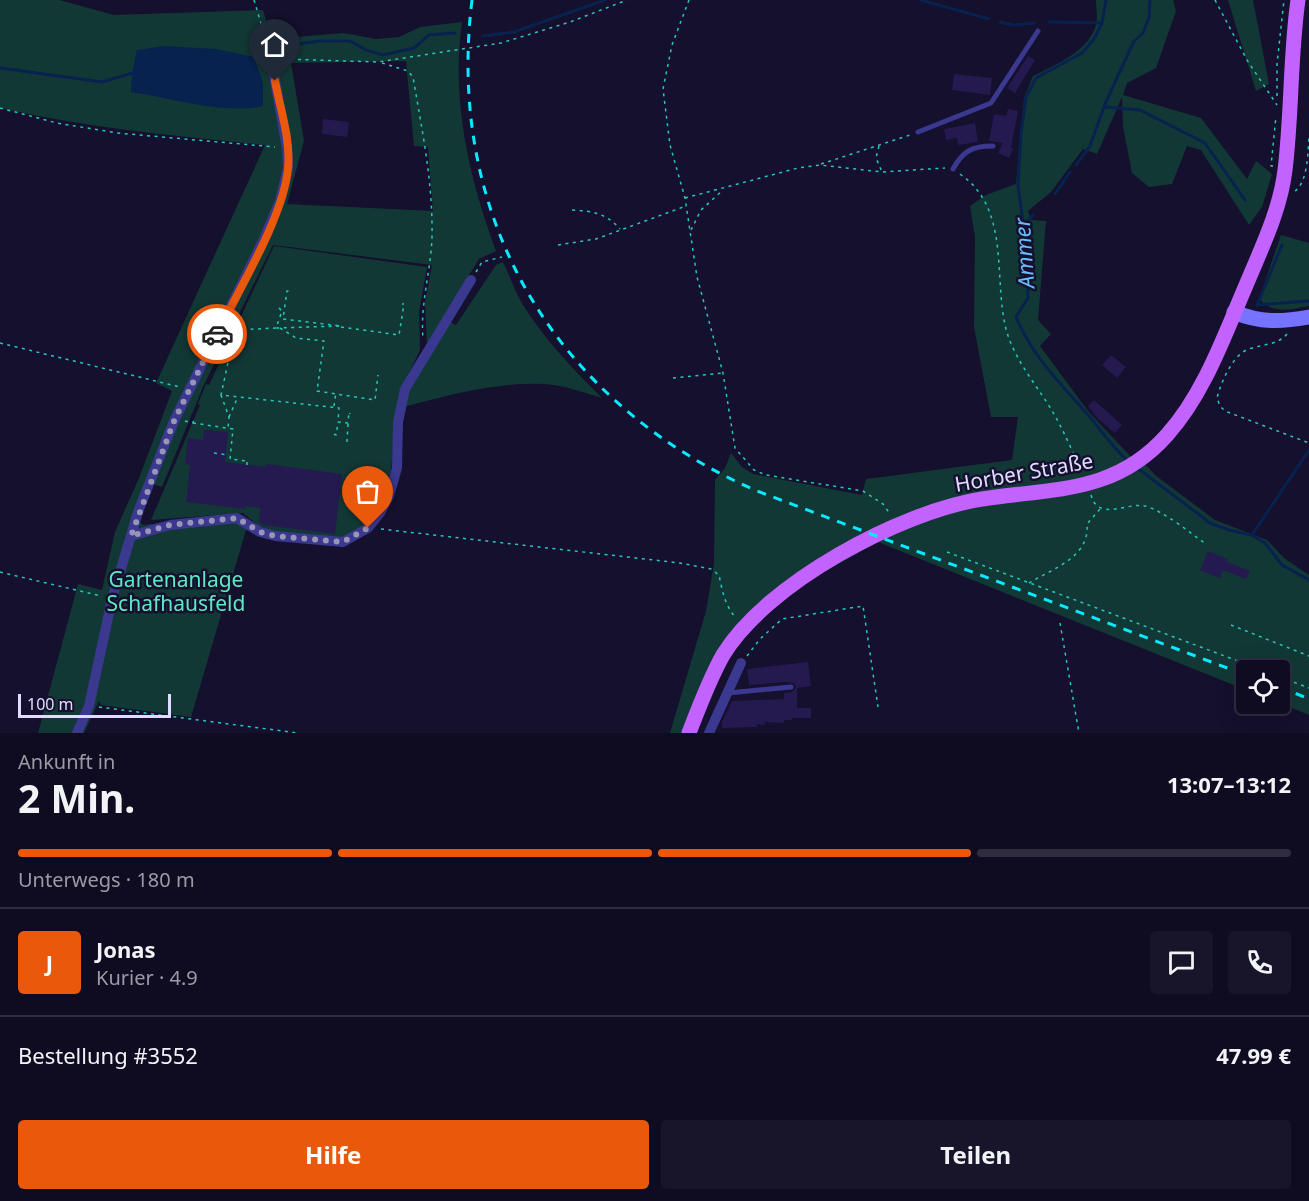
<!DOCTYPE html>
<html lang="de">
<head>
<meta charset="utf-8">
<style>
  :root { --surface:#0f0c22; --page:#18152a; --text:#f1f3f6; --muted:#9b9ba5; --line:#2f2c40; --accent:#ea580c }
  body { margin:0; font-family:"Noto Sans",sans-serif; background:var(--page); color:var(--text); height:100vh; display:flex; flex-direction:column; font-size:22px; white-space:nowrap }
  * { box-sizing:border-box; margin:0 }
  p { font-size:20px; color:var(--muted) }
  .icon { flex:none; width:33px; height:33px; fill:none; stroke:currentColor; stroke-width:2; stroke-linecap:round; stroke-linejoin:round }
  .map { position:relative; height:733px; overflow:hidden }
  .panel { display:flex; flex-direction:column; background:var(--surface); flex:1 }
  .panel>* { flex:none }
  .controls { position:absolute; left:1236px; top:660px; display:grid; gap:12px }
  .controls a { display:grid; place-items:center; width:54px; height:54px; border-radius:6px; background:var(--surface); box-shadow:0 6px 24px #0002,0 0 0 2px var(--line); font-size:30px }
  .scale { position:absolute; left:18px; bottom:15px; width:153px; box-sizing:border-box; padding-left:6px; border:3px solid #e0dcff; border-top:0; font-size:16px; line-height:21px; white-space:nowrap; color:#e0dcff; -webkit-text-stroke:4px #14102d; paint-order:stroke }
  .pin { position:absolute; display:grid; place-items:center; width:51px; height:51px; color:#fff; margin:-62px -26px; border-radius:50% 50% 50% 0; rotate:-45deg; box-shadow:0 0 6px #0007 }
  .pin .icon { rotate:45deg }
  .courier { position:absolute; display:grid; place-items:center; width:60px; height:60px; margin:-30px; border:4px solid #ea580c; border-radius:50%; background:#fff; color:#222; box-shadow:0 2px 8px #0007 }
  .head em { font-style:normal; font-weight:700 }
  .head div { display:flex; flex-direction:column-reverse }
  .head { display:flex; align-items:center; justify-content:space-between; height:102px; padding:0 18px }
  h1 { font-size:39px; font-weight:700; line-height:45px }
  .bar { display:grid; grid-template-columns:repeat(4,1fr); gap:9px 6px; align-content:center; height:72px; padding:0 18px }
  .bar i { height:8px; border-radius:4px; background:var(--line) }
  .bar .on { background:var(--accent) }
  .bar p { grid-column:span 4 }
  .line { display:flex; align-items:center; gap:15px; padding:0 18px; border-top:2px solid var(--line) }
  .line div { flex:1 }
  .round { display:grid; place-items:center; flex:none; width:63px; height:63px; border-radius:6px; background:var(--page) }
  .cta { display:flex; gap:12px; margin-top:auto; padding:12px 18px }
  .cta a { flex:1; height:69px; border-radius:6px; background:var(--accent); color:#fff; font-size:24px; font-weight:700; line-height:69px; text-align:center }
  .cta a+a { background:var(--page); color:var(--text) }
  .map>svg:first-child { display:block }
</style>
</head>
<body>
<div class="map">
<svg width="1309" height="733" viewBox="0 0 1309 733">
  <rect width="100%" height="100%" fill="#14102d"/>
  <!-- green -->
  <g fill="#123836" fill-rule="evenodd">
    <path d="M0 0H59L114 15 263 10 272 39 344 33 376 39 399 37 420 27 462 22C451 101 469 177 496 251L479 259 427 344 425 303 432 265 273 245 203 387 162 487 153 484 139 517 142 525 242 515 246 530 191 717 101 705 99 701 84 733H38L78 584 102 590 115 532 139 478 172 391 156 383 265 145C176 136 88 128 0 108ZM150 50 159 96 132 92 137 51ZM406 61 414 146 428 147 433 211 287 204 304 141 291 63Z"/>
    <path d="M1096 0H1173L1176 11 1156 68 1127 83 1123 95 1201 118 1247 179 1256 161 1272 174 1262 207 1249 225 1201 150 1187 146 1172 184 1149 187 1132 173 1123 126 1122 97 1097 154 1083 149 1051 192 1028 211 1031 220 1046 221 1038 320 1051 334 1040 346 1088 411 1130 456 1147 466 1155 475 1215 520 1267 540 1284 558 1309 575V715L1280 703V670H1246V690L878 542 799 586 735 628 682 733H670L706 611 714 564 715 480 725 468 731 453 742 467 753 474 862 495 866 479 1012 460 1018 417H991L974 327 975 237 970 206 986 195 1016 184 1024 98 1033 76C1055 65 1089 51 1096 25 1098 17 1096 8 1096 0Z"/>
    <polygon points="1228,0 1253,0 1269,84 1256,91"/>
    <path d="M1281 235 1309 243V306C1290 310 1273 314 1259 299Z"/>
    <polygon points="274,246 427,267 419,312 420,350 398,396 391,470 381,508 366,524 344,538 264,530 243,513 151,520 200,405 198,404 206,384 209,385"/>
    <path d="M503 262C510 276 515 292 523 305 545 340 573 369 602 398 583 392 563 385 544 384 496 382 448 395 403 407L406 394 450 322 456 325 496 265Z"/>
  </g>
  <!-- water -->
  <path fill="#07224f" d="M164 46 216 49 254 57 263 83V106C226 115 170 98 131 92L132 73 137 50Z"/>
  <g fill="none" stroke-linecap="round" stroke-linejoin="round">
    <!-- stream -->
    <g stroke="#07224f" stroke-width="3">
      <polyline points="921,0 989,19"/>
      <path d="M1106 0 1102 23 1094 39 1082 53 1036 78 1026 97 1021 133 1018 186 1026 242 1028 298 1016 317C1032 356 1061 384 1088 415 1102 431 1112 447 1128 461"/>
      <polyline points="1000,22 1013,25 1035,23"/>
      <polyline points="1049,22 1102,23"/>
      <polyline points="483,36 514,32 605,0"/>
      <polyline points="254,57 264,49 319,41 350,41 366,50 383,55 414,48 429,35 455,33"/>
      <polyline points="0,68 102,82 132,73"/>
      <polyline points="1105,107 1140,110 1205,143 1245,200"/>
      <polyline points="1076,165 1090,146 1105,104 1134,41 1143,33 1149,18 1150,0"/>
      <polyline points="1055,194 1070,172"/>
      <polyline points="1024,224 1033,215"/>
      <polyline points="1282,245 1257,305 1309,301"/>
      <polyline points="1136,467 1210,523 1229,530 1252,535 1265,543 1282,565 1309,580"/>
      <polyline points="1252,535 1309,450"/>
    </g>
  </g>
  <!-- building -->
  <g fill="#241a50">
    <polygon points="1028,56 1035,60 1015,93 1007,88"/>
    <polygon points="954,74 992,78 990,95 952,90"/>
    <polygon points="1008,109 1018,111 1011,148 1013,149 1009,158 998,153 1003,143 989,141 994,114 1006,116"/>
    <polygon points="323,119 349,122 347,137 322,134"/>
    <polygon points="975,123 978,142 958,145 957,138 946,140 944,129"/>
    <polygon points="1111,355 1126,367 1117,378 1102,365"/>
    <polygon points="1094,400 1122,425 1115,433 1096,417 1088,406"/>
    <polygon points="204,430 228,432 225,462 266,467 266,464 342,474 335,534 263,525 259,522 260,508 245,506 245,509 186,502 190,465 185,464 188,438 203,440"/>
    <polygon points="1208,551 1228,559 1227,562 1250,571 1246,579 1223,570 1220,578 1200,570"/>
    <polygon points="808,662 811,686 797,688 797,708 811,708 811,718 792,718 792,720 784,720 784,723 765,722 765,725 757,724 757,727 722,728 722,722 732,701 784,699 784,693 792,692 796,688 794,683 785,682 749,685 747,669"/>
  </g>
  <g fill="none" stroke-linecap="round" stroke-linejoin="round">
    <!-- path -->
    <g stroke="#28c7bb" stroke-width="1.5" stroke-dasharray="3 4.5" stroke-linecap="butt">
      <polyline points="254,0 268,47"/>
      <polyline points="689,0 672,45 663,89 670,145 685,198 697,277 723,373 735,448 754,470 766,475 863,491 883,504 890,514"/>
      <polyline points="1215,0 1247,60 1277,105"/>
      <polyline points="283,59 378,62 501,43 570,22 627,0"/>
      <path d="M382 63 408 71 413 77C422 130 433 182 432 237 431 271 420 304 423 338"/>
      <polyline points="1277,96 1277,64 1284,0"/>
      <polyline points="0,108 57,123 117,133 275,147"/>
      <polyline points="879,146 876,158 882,172"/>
      <polyline points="821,164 910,135"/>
      <polyline points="1273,166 1271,166 1276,116"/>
      <path d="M960 174C1011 209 993 278 1006 329 1014 359 1035 383 1051 409 1063 429 1072 451 1082 471"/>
      <path d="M1295 191C1308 182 1308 151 1309 136"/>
      <polyline points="685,198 798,168 820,165 882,172 945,168"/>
      <path d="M572 210C592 211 606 213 620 229"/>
      <polyline points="691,230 701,210 723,190"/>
      <polyline points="558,245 596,239 686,206"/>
      <polyline points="476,272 482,262 502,257"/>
      <polyline points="279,308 282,311 276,328 341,326 283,319 287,291 289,291"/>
      <polyline points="341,327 399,335 404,304 402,304"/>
      <polyline points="276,328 235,330 221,395 339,408 338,422 348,423 349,412 350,414"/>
      <polyline points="280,328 296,338 324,341 317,391 375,400 378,375"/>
      <path d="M1287 334C1278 345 1263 344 1249 349 1233 354 1221 382 1217 398L1220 406 1225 411 1309 443"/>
      <polyline points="0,343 180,387"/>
      <polyline points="673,378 723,373"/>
      <polyline points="221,395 229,417 228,428"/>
      <polyline points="334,406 336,392"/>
      <polyline points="229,417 237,399"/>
      <polyline points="185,421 193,423 194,419"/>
      <polyline points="193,423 233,429 230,459 247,461"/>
      <polyline points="334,434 336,435 338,423"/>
      <polyline points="347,442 348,424"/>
      <polyline points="214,453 229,455"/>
      <polyline points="247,465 247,461 250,461"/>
      <path d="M1091 495C1098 522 1127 502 1145 506 1164 511 1190 533 1206 544"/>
      <path d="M381 529 680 563 711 569 719 575C722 590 725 605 735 617"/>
      <polyline points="947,552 1262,670"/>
      <polyline points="0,572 101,596"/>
      <path d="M1029 583C1054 568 1090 557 1087 524L1100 509"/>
      <polyline points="1060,623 1079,733"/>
      <polyline points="1231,625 1309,656"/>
      <polyline points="747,656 760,639 782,619 863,606 878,707"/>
      <polyline points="1280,677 1309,688"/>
      <polyline points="99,707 298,733"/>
    </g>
    <!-- lane -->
    <g stroke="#3a388f" stroke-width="5">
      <polyline points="918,132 991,103 1038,31"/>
      <path d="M953 169C963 151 972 146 993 146"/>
      <polyline points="728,693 791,687"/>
    </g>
    <!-- street -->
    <g stroke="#3a388f" stroke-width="10">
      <polyline points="131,536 170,525 237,518 260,532 275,536 343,542 368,528 380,513 389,496 397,468 398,422 405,389 471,280"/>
      <polyline points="77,733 89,706 112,599 138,512 174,421 263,241 280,201 288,168 287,148 271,58"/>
      <polyline points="709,733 741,663"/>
    </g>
    <!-- secondary -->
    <path stroke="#7573ff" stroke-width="15" d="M1234 312C1260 323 1282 322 1309 317"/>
    <!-- primary -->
    <path stroke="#c363ff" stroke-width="15" d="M689 733C699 707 709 680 723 655 767 583 900 512 982 499 1053 488 1115 494 1167 435 1203 395 1223 339 1244 290 1260 251 1280 212 1285 170 1292 113 1290 56 1298 0"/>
    <!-- rail -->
    <g stroke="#08eaff" stroke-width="3" stroke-dasharray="9 8" stroke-linecap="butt">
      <path d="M472 0C445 218 556 404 757 491L1246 675"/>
      <polyline points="1280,687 1309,699"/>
    </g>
  </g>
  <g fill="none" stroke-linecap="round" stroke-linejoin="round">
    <!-- done -->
    <polyline stroke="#9995b6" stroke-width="6" stroke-dasharray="0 10.8" points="217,334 174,421 131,536 170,525 237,518 260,532 275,536 343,542 368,528"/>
    <!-- route -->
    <path stroke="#ea580c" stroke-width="8" d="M217 334C239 289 284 216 288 168 291 140 280 108 275 81"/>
  </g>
  <g text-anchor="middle" stroke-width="5" stroke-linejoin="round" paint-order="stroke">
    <!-- street labels -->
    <g font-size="21" fill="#e0dcff" stroke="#14102d">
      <text transform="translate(1024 473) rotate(-10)" y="7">Horber Straße</text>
    </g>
    <!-- park labels -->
    <g font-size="21" fill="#5ee9c4" stroke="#14102d">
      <text x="176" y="587">Gartenanlage<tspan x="176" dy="24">Schafhausfeld</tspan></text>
    </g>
    <!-- water labels -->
    <g font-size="22" font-style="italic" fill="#6abcff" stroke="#14102d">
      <text transform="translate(1024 253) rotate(-94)" y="8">Ammer</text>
    </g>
  </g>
</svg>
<div class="controls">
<a><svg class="icon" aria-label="locate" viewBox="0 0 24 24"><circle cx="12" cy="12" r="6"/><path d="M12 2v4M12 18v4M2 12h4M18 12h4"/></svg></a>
</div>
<div class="scale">100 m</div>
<div class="pin" style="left:368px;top:528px;background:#ea580c"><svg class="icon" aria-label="bag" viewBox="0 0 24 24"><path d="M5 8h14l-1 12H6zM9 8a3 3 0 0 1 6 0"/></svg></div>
<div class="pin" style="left:275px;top:81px;background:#1f2937"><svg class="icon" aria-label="home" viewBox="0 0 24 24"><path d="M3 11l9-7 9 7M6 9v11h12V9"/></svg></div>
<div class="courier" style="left:217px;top:334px"><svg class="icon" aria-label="car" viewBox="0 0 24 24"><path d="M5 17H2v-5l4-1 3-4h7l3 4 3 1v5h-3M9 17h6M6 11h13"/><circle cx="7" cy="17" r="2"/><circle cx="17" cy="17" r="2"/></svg></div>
</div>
<section class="panel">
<div class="head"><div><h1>2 Min.</h1><p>Ankunft in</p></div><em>13:07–13:12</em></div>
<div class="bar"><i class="on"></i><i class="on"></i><i class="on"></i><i></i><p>Unterwegs · 180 m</p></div>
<div class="line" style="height:108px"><b class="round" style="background:var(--accent);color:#fff">J</b><div><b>Jonas</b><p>Kurier · 4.9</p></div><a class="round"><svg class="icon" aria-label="chat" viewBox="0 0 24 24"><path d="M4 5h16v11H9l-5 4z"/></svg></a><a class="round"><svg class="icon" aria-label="phone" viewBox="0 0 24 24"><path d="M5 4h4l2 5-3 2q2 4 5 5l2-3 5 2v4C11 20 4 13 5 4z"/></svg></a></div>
<div class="line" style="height:78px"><div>Bestellung #3552</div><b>47.99 €</b></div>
<div class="cta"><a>Hilfe</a><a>Teilen</a></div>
</section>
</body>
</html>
